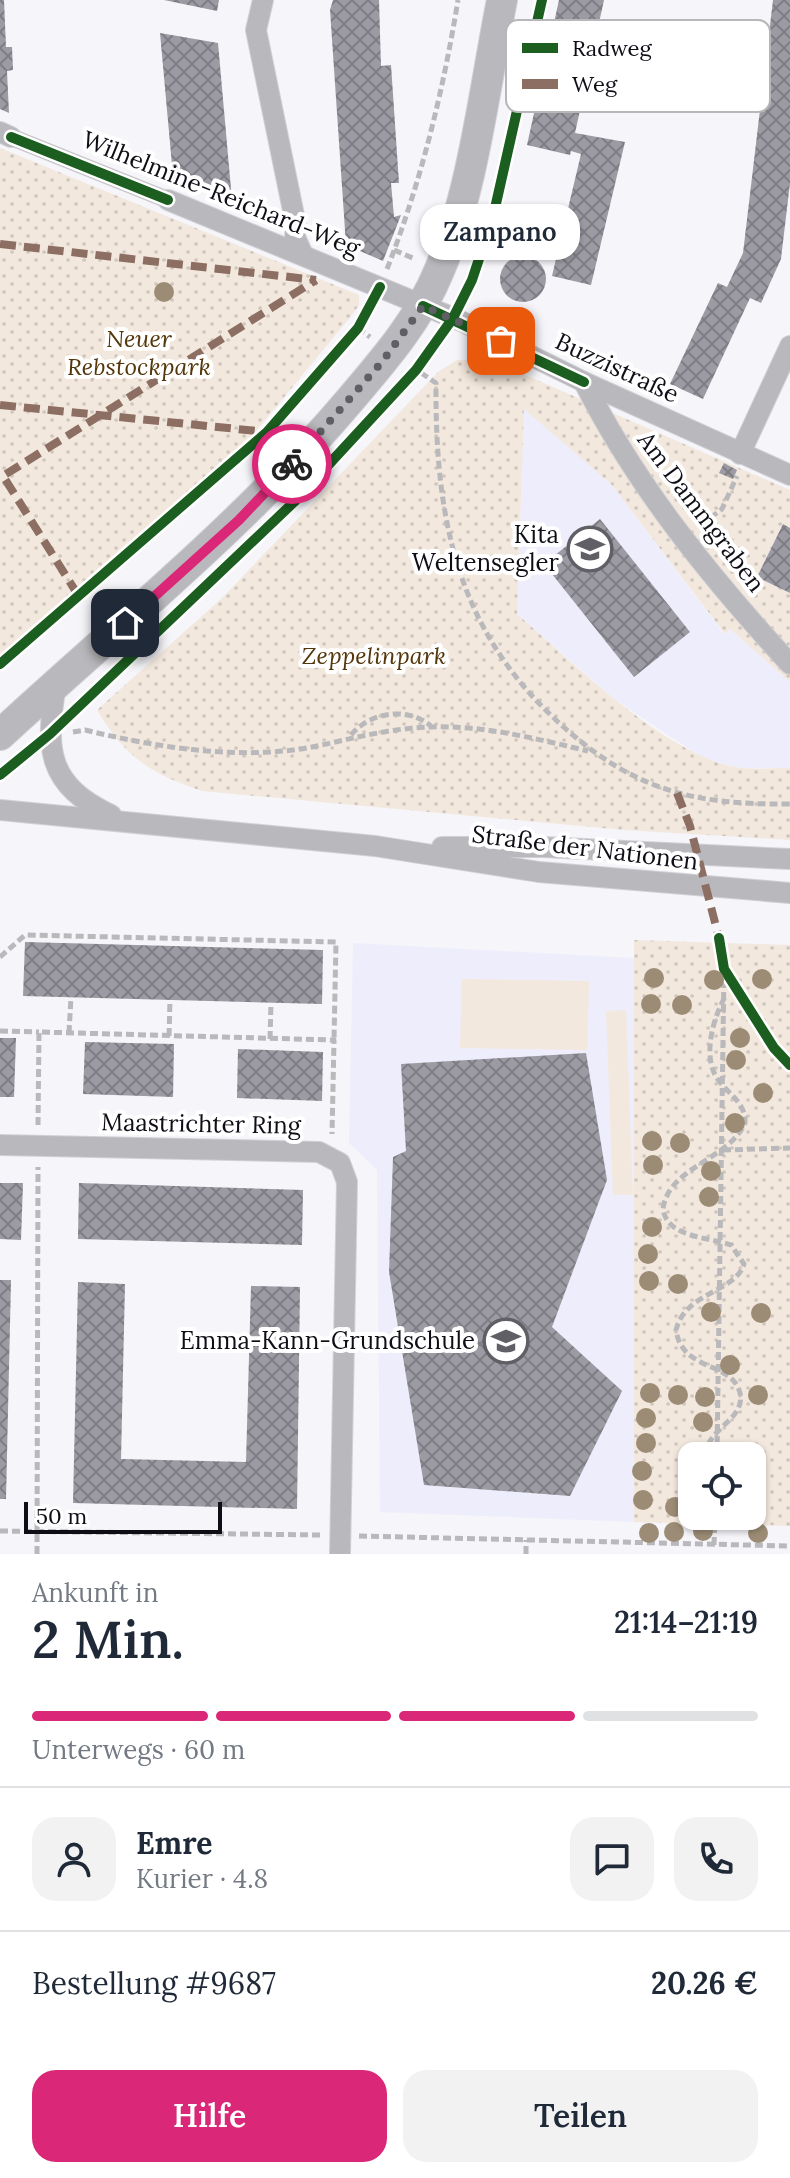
<!DOCTYPE html>
<html lang="de">
<head>
<meta charset="utf-8">
<style>
  :root { --surface:#fff; --page:#f2f2f3; --text:#1f2937; --muted:#747a83; --line:#e0e1e3; --accent:#db2777 }
  body { margin:0; font-family:Lora,serif; background:var(--page); color:var(--text); height:100vh; display:flex; flex-direction:column; font-size:30px; white-space:nowrap }
  * { box-sizing:border-box; margin:0 }
  p { font-size:26px; color:var(--muted) }
  .icon { flex:none; width:44px; height:44px; fill:none; stroke:currentColor; stroke-width:2; stroke-linecap:round; stroke-linejoin:round }
  .map { position:relative; height:1554px; overflow:hidden }
  .details { display:flex; flex-direction:column; background:var(--surface); flex:1 }
  .details>* { flex:none }
  .controls { position:absolute; left:678px; top:1442px; display:grid; gap:16px }
  .controls a { display:grid; place-items:center; width:88px; height:88px; border-radius:16px; background:var(--surface); box-shadow:0 2px 6px #0004; font-size:40px }
  .scale { position:absolute; left:24px; bottom:20px; width:198px; box-sizing:border-box; padding-left:8px; border:4px solid #0f0e17; border-top:0; font-size:22px; line-height:28px; white-space:nowrap; color:#0f0e17; -webkit-text-stroke:6px #fff; paint-order:stroke }
  .pin { position:absolute; display:grid; place-items:center; width:68px; height:68px; color:#fff; margin:-34px; border-radius:16px; box-shadow:0 4px 12px #0006 }
  .courier { position:absolute; display:grid; place-items:center; width:80px; height:80px; margin:-40px; border:6px solid #db2777; border-radius:50%; background:#fff; color:#222; box-shadow:0 2px 10px #0007 }
  .bubble { position:absolute; height:56px; border-radius:24px; background:var(--surface); box-shadow:0 2px 6px #0004; font-size:26px; font-weight:600; line-height:56px; text-align:center }
  .summary em { font-style:normal; font-weight:600 }
  .summary div { display:flex; flex-direction:column-reverse }
  .summary { display:flex; align-items:center; justify-content:space-between; height:136px; padding:0 32px }
  h1 { font-size:52px; font-weight:600; line-height:60px }
  .bar { display:grid; grid-template-columns:repeat(4,1fr); gap:12px 8px; align-content:center; height:96px; padding:0 32px }
  .bar i { height:10px; border-radius:6px; background:var(--line) }
  .bar .current { background:var(--accent) }
  .bar p { grid-column:span 4 }
  .line { display:flex; align-items:center; gap:20px; padding:0 32px; border-top:2px solid var(--line) }
  .line div { flex:1 }
  .round { display:grid; place-items:center; flex:none; width:84px; height:84px; border-radius:24px; background:var(--page) }
  .button { display:flex; gap:16px; margin-top:auto; padding:16px 32px }
  .button a { flex:1; height:92px; border-radius:24px; background:var(--accent); color:#fff; font-size:32px; font-weight:600; line-height:92px; text-align:center }
  .button a+a { background:var(--page); color:var(--text) }
  .map>svg:first-child { display:block }
</style>
</head>
<body>
<div class="map">
<svg width="790" height="1554" viewBox="0 0 790 1554">
  <defs>
    <pattern id="park-dots" width="8" height="8" patternUnits="userSpaceOnUse" patternTransform="scale(2)"><rect width="8" height="8" fill="#f3e8dd"/><path d="M2 2h.1M6 6h.1" fill="none" stroke="#cfc6bd" stroke-width="1.8" stroke-linecap="round"/></pattern>
    <pattern id="building-cross-hatch" width="8" height="8" patternUnits="userSpaceOnUse" patternTransform="scale(2)"><rect width="8" height="8" fill="#9c9ba3"/><path d="M0 0l8 8M0 8l8-8" fill="none" stroke="#7e7d84"/></pattern>
  </defs>
  <rect width="100%" height="100%" fill="#f5f5fa"/>
  <!-- built -->
  <g fill="#eeedfb">
    <polygon points="524,408 611,484 724,634 730,629 790,682 790,768 737,768 701,757 614,699 517,614"/>
    <polygon points="353,943 634,958 634,1522 380,1512 377,1170 349,1143"/>
  </g>
  <!-- grass -->
  <g fill="#f3e8dd">
    <polygon points="462,979 589,981 587,1050 460,1048"/>
    <polygon points="626,1010 633,1195 613,1195 606,1011"/>
  </g>
  <!-- park -->
  <g fill="url(#park-dots)" fill-rule="evenodd">
    <polygon points="0,148 359,295 359,305 352,315 247,442 0,658"/>
    <path d="M457 360H491L790 490V528L782 525 757 577 790 593V682L730 629 725 634 611 484 524 409 517 614C571 661 665 754 735 767 752 770 772 768 790 768V840L624 830 202 791C151 774 125 757 97 710L221 599 438 372Z"/>
    <path d="M634 940 790 945V1526L634 1522ZM692 1456H752V1516H692Z"/>
  </g>
  <!-- building -->
  <g fill="url(#building-cross-hatch)">
    <polygon points="0,0 4,0 6,47 12,47 13,70 7,71 9,113 0,109"/>
    <polygon points="164,0 219,0 217,11"/>
    <polygon points="333,0 379,0 381,66 391,65 399,183 391,183 394,217 401,215 383,261 346,245 330,10"/>
    <polygon points="559,0 604,0 575,133 625,142 591,285 552,276 581,154 571,151 570,155 527,145"/>
    <polygon points="773,0 790,0 790,183 781,259 761,303 750,298 703,399 670,384 718,283 727,287 743,253"/>
    <polygon points="160,33 218,43 232,200 173,176"/>
    <circle cx="523" cy="279" r="23"/>
    <polygon points="724,463 737,470 733,479 719,473"/>
    <polygon points="600,519 690,632 634,677 544,564"/>
    <polygon points="783,524 790,528 790,593 757,577"/>
    <polygon points="25,942 323,950 322,1004 23,996"/>
    <polygon points="0,1038 16,1038 14,1097 0,1097"/>
    <polygon points="85,1042 174,1044 173,1097 83,1094"/>
    <polygon points="238,1049 323,1052 322,1101 237,1098"/>
    <polygon points="586,1053 607,1180 552,1327 622,1391 570,1496 424,1485 389,1272 393,1157 406,1151 401,1064"/>
    <polygon points="0,1183 23,1183 21,1240 0,1239"/>
    <polygon points="79,1183 303,1190 302,1245 78,1239"/>
    <polygon points="0,1280 11,1280 6,1499 0,1499"/>
    <polygon points="78,1282 125,1284 121,1459 246,1462 251,1286 300,1287 297,1509 73,1503"/>
  </g>
  <g fill="none" stroke-linecap="round" stroke-linejoin="round">
    <!-- pedestrian casing -->
    <g stroke="#d1d1d5" stroke-width="18">
      <polyline id="pedestrian" points="11,137 168,200"/>
    </g>
    <!-- minor casing -->
    <g stroke="#d1d1d5" stroke-width="22">
      <g id="minor">
        <polyline points="263,0 256,30 296,225 295,237 303,255"/>
        <polyline points="0,132 11,137"/>
        <polyline points="168,200 461,321 584,382 790,475"/>
        <path d="M584 382C636 486 712 579 790 664"/>
        <polyline points="740,454 790,346"/>
        <path d="M56 685C45 749 47 785 111 815"/>
        <polyline points="0,810 375,846 539,872 790,893"/>
        <polyline points="442,847 543,847 790,859"/>
        <polyline points="0,1145 319,1152 340,1163 347,1182 340,1554"/>
      </g>
    </g>
    <!-- secondary casing -->
    <g stroke="#d1d1d5" stroke-width="32">
      <path id="secondary" d="M0 735C119 625 245 524 350 400 384 360 419 320 439 271 473 192 485 85 502 0"/>
    </g>
    <!-- path -->
    <g stroke="#b9b9bc" stroke-width="5" stroke-dasharray="8 4" stroke-linecap="butt">
      <polyline points="394,250 415,259"/>
      <path d="M387 269C421 182 443 92 458 0"/>
      <polyline points="358,328 370,337"/>
      <path d="M411 366 436 383C435 516 456 628 557 721 631 789 690 805 790 804"/>
      <polyline points="701,525 722,509 737,476"/>
      <path d="M73 732 85 730C160 748 245 762 322 745 358 737 393 728 431 727 484 725 537 739 588 751"/>
      <path d="M351 735C370 712 407 706 431 726"/>
      <polyline points="0,957 25,935 336,942 334,1040"/>
      <polyline points="0,1031 39,1032"/>
      <polyline points="69,1033 71,997"/>
      <polyline points="169,1036 170,1000"/>
      <polyline points="270,1039 271,1003"/>
      <polyline points="38,1125 39,1032 334,1040 332,1134"/>
      <polyline points="723,1150 790,1148"/>
      <path d="M706 1456C705 1429 746 1420 740 1393 732 1361 682 1372 676 1330 686 1291 735 1293 744 1264L731 1245C709 1237 667 1238 663 1209 668 1167 729 1160 745 1123 746 1104 730 1095 719 1081 701 1058 713 1018 726 995"/>
      <polyline points="717,1456 724,969"/>
      <polyline points="0,1531 321,1535"/>
      <polyline points="359,1536 790,1546"/>
      <polyline points="714,1545 715,1516"/>
      <polyline points="37,1554 38,1167"/>
      <polyline points="526,1554 526,1540"/>
    </g>
    <!-- pedestrian -->
    <use href="#pedestrian" stroke="#b9b9bd" stroke-width="16"/>
    <!-- minor -->
    <use href="#minor" stroke="#b9b9bd" stroke-width="20"/>
    <!-- secondary -->
    <use href="#secondary" stroke="#b9b9bd" stroke-width="30"/>
    <!-- quiet -->
    <g stroke="#8d6e63" stroke-width="8" stroke-dasharray="16 8" stroke-linecap="butt">
      <polyline points="0,244 316,280"/>
      <polyline points="0,405 267,432"/>
      <polyline points="78,595 3,476 316,280"/>
      <polyline points="677,793 690,826 719,938"/>
    </g>
    <!-- cycleway casing -->
    <g stroke="#fff" stroke-width="15">
      <g id="cycleway">
        <polyline points="11,137 168,200"/>
        <polyline points="423,306 584,382"/>
        <polyline points="0,664 267,432 358,328 380,287"/>
        <polyline points="0,775 50,734 294,502 416,370 453,318 472,280 493,217 542,0"/>
        <polyline points="719,938 724,969 774,1048 790,1065"/>
      </g>
    </g>
    <!-- cycleway -->
    <use href="#cycleway" stroke="#1b5e20" stroke-width="10"/>
  </g>
  <!-- trees -->
  <g fill="#9c8c75">
    <circle cx="164" cy="292" r="10"/>
    <circle cx="95" cy="369" r="10"/>
    <circle cx="654" cy="978" r="10"/>
    <circle cx="762" cy="979" r="10"/>
    <circle cx="714" cy="980" r="10"/>
    <circle cx="651" cy="1004" r="10"/>
    <circle cx="682" cy="1005" r="10"/>
    <circle cx="740" cy="1038" r="10"/>
    <circle cx="736" cy="1060" r="10"/>
    <circle cx="763" cy="1093" r="10"/>
    <circle cx="735" cy="1123" r="10"/>
    <circle cx="652" cy="1141" r="10"/>
    <circle cx="680" cy="1143" r="10"/>
    <circle cx="653" cy="1165" r="10"/>
    <circle cx="711" cy="1171" r="10"/>
    <circle cx="709" cy="1197" r="10"/>
    <circle cx="652" cy="1227" r="10"/>
    <circle cx="648" cy="1254" r="10"/>
    <circle cx="649" cy="1281" r="10"/>
    <circle cx="678" cy="1284" r="10"/>
    <circle cx="711" cy="1312" r="10"/>
    <circle cx="761" cy="1313" r="10"/>
    <circle cx="730" cy="1365" r="10"/>
    <circle cx="650" cy="1393" r="10"/>
    <circle cx="678" cy="1395" r="10"/>
    <circle cx="758" cy="1395" r="10"/>
    <circle cx="705" cy="1397" r="10"/>
    <circle cx="646" cy="1418" r="10"/>
    <circle cx="703" cy="1422" r="10"/>
    <circle cx="646" cy="1443" r="10"/>
    <circle cx="642" cy="1471" r="10"/>
    <circle cx="643" cy="1500" r="10"/>
    <circle cx="675" cy="1507" r="10"/>
    <circle cx="703" cy="1531" r="10"/>
    <circle cx="674" cy="1532" r="10"/>
    <circle cx="649" cy="1533" r="10"/>
    <circle cx="758" cy="1533" r="10"/>
  </g>
  <g fill="none" stroke-linecap="round" stroke-linejoin="round">
    <!-- done -->
    <polyline stroke="#605f66" stroke-width="8" stroke-dasharray="0 14.4" points="292,464 382,362 423,306 501,341"/>
    <!-- route -->
    <polyline stroke="#db2777" stroke-width="10" points="125,623 239,520 292,464"/>
  </g>
  <!-- icons -->
  <defs>
    <g id="school-ring" transform="scale(2.3)"><circle r="9.5" fill="#fff" stroke="#605f66" stroke-width="1.5"/><path d="M0-5L7-2L0 1L-7-2ZM-4 1L0 2.5L4 1V4Q0 6-4 4Z" fill="#605f66"/></g>
  </defs>
  <g fill-rule="evenodd">
    <use href="#school-ring" x="590" y="549"/>
    <use href="#school-ring" x="506" y="1341"/>
  </g>
  <g text-anchor="middle" stroke-width="8" stroke-linejoin="round" paint-order="stroke">
    <!-- street labels -->
    <g font-size="24" fill="#0f0e17" stroke="#fff">
      <text transform="translate(221 194) rotate(22)" y="8">Wilhelmine-Reichard-Weg</text>
      <text transform="translate(617 368) rotate(25)" y="8">Buzzistraße</text>
      <text transform="translate(701 512) rotate(53)" y="8">Am Dammgraben</text>
      <text transform="translate(585 848) rotate(7)" y="8">Straße der Nationen</text>
      <text transform="translate(201 1124) rotate(1)" y="8">Maastrichter Ring</text>
    </g>
    <!-- park labels -->
    <g font-size="24" font-style="italic" fill="#533609" stroke="#fff">
      <text x="139" y="347">Neuer<tspan x="139" dy="28">Rebstockpark</tspan></text>
      <text x="374" y="664">Zeppelinpark</text>
    </g>
    <!-- poi labels -->
    <g font-size="24" fill="#0f0e17" stroke="#fff" text-anchor="end">
      <text x="559" y="543">Kita<tspan x="559" dy="28">Weltensegler</tspan></text>
      <text x="475" y="1349">Emma-Kann-Grundschule</text>
    </g>
  </g>
  <!-- legend -->
  <rect x="506" y="20" width="264" height="92" rx="12" fill="#fff" stroke="#b7b7b9" stroke-width="2"/>
  <rect x="522" y="43" width="36" height="10" fill="#1b5e20"/>
  <rect x="522" y="79" width="36" height="10" fill="#8d6e63"/>
  <g font-size="22" fill="#0f0e17">
    <text x="572" y="56">Radweg</text>
    <text x="572" y="92">Weg</text>
  </g>
</svg>
<div class="controls">
<a><svg class="icon" aria-label="locate" viewBox="0 0 24 24"><circle cx="12" cy="12" r="6"/><path d="M12 2v4M12 18v4M2 12h4M18 12h4"/></svg></a>
</div>
<div class="scale">50 m</div>
<div class="pin" style="left:501px;top:341px;background:#ea580c"><svg class="icon" aria-label="bag" viewBox="0 0 24 24"><path d="M5 8h14l-1 12H6zM9 8a3 3 0 0 1 6 0"/></svg></div>
<div class="pin" style="left:125px;top:623px;background:#1f2937"><svg class="icon" aria-label="home" viewBox="0 0 24 24"><path d="M3 11l9-7 9 7M6 9v11h12V9"/></svg></div>
<div class="courier" style="left:292px;top:464px"><svg class="icon" aria-label="bike" viewBox="0 0 24 24"><circle cx="6" cy="16" r="4"/><circle cx="18" cy="16" r="4"/><path d="M6 16l4-8h5l3 8M10 8l3 8H6M13 5h3"/></svg></div>
<div class="bubble" style="left:420px;top:204px;width:160px">Zampano</div>
</div>
<section class="details">
<div class="summary"><div><h1>2 Min.</h1><p>Ankunft in</p></div><em>21:14–21:19</em></div>
<div class="bar"><i class="current"></i><i class="current"></i><i class="current"></i><i></i><p>Unterwegs · 60 m</p></div>
<div class="line" style="height:144px"><a class="round"><svg class="icon" aria-label="person" viewBox="0 0 24 24"><circle cx="12" cy="8" r="4"/><path d="M4 21q1-7 8-7t8 7"/></svg></a><div><b>Emre</b><p>Kurier · 4.8</p></div><a class="round"><svg class="icon" aria-label="chat" viewBox="0 0 24 24"><path d="M4 5h16v11H9l-5 4z"/></svg></a><a class="round"><svg class="icon" aria-label="phone" viewBox="0 0 24 24"><path d="M5 4h4l2 5-3 2q2 4 5 5l2-3 5 2v4C11 20 4 13 5 4z"/></svg></a></div>
<div class="line" style="height:104px"><div>Bestellung #9687</div><b>20.26 €</b></div>
<div class="button"><a>Hilfe</a><a>Teilen</a></div>
</section>
</body>
</html>
